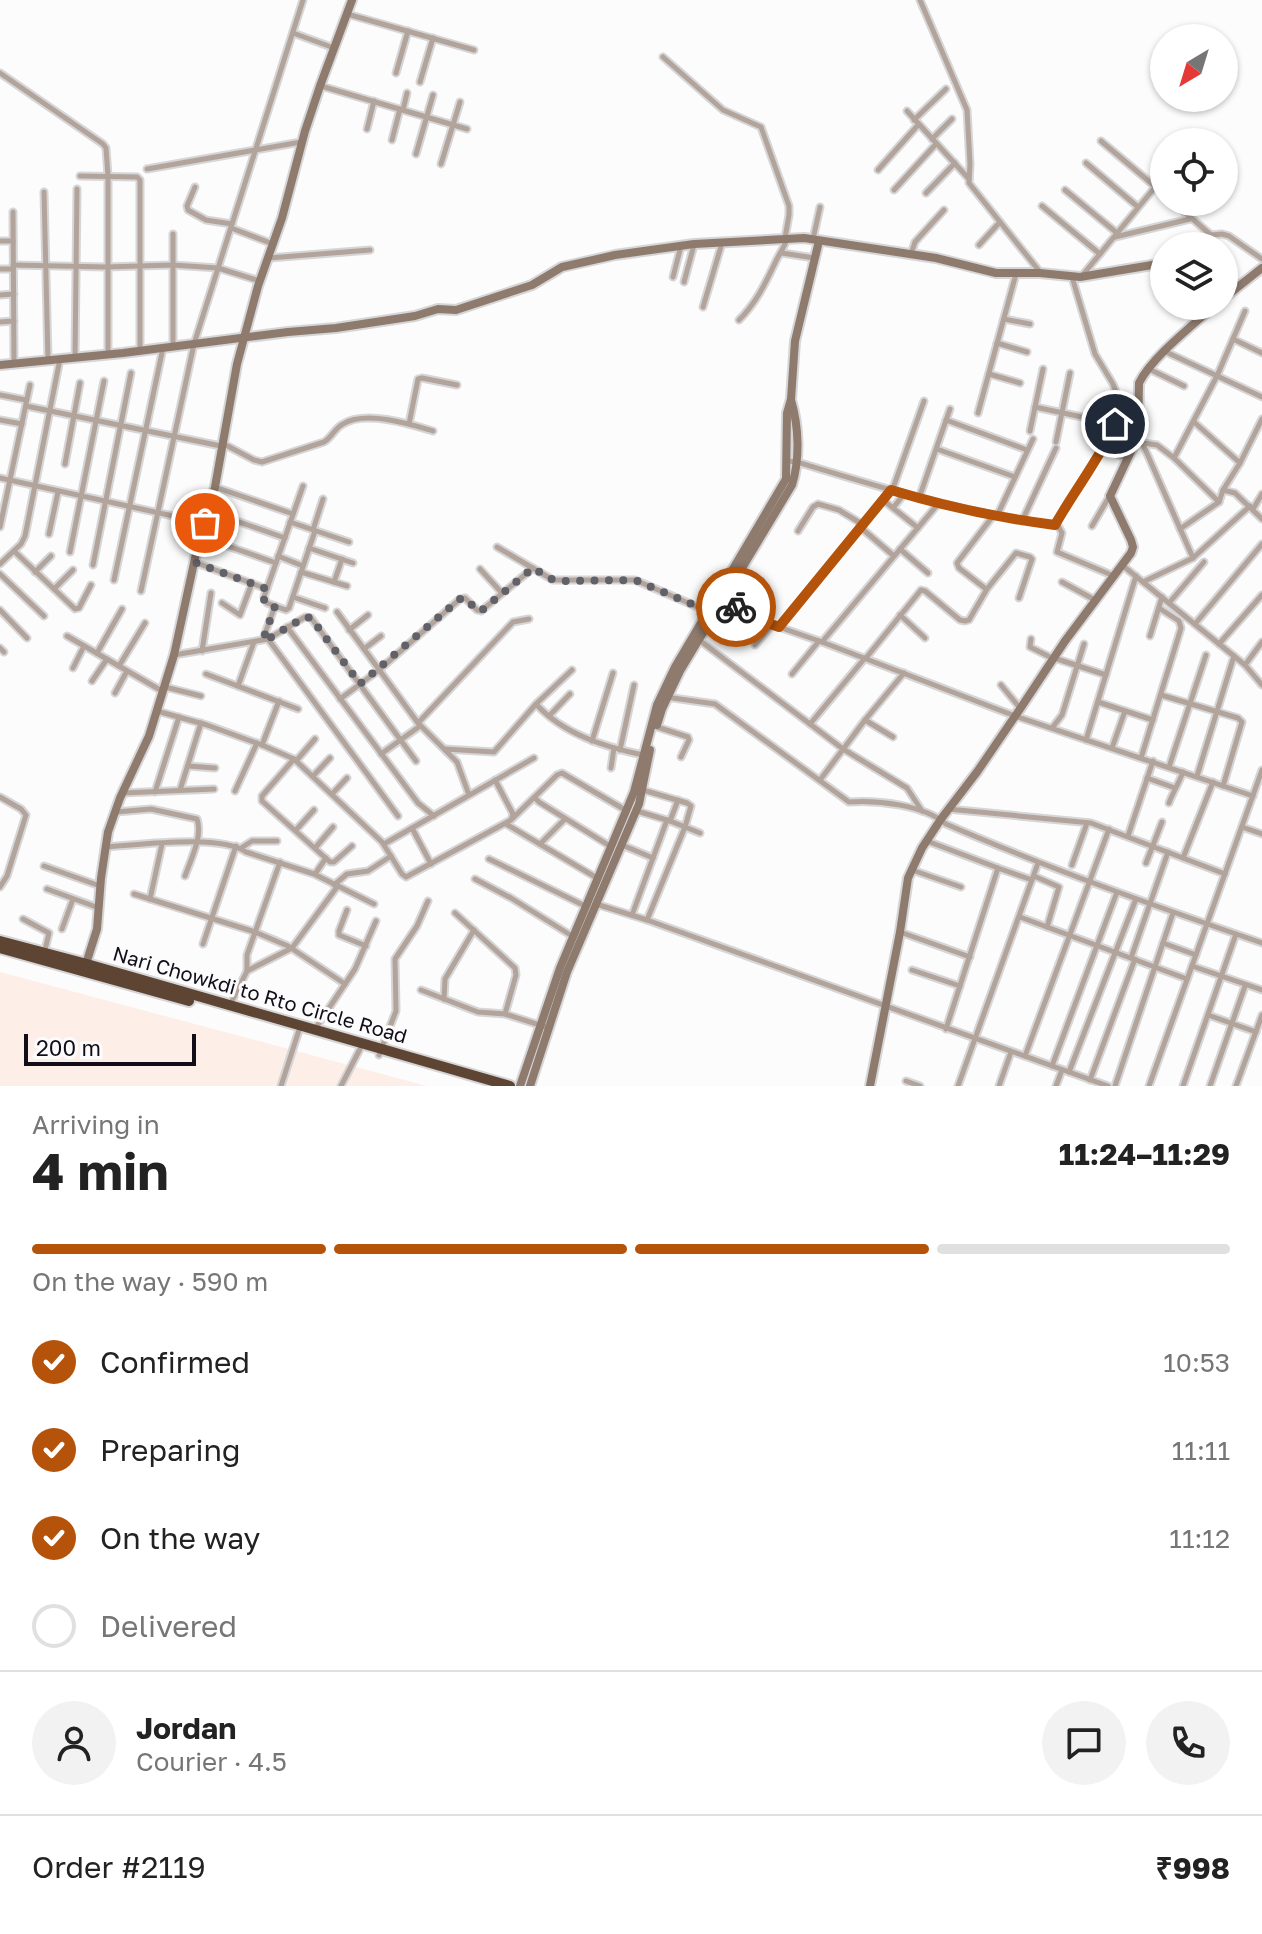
<!DOCTYPE html>
<html lang="en">
<head>
<meta charset="utf-8">
<style>
  :root { --surface:#fff; --page:#f2f2f2; --text:#222; --muted:#767676; --line:#e0e0e0; --accent:#b45309 }
  body { margin:0; font-family:"Golos Text",sans-serif; background:var(--page); color:var(--text); height:100vh; display:flex; flex-direction:column; font-size:30px; white-space:nowrap }
  * { box-sizing:border-box; margin:0 }
  p { font-size:26px; color:var(--muted) }
  .icon { flex:none; width:44px; height:44px; fill:none; stroke:currentColor; stroke-width:2; stroke-linecap:round; stroke-linejoin:round }
  .map { position:relative; height:1086px; overflow:hidden }
  .panel { display:flex; flex-direction:column; background:var(--surface); flex:1 }
  .panel>* { flex:none }
  .needle { width:52px; rotate:218deg }
  .tools { position:absolute; left:1150px; top:24px; display:grid; gap:16px }
  .tools a { display:grid; place-items:center; width:88px; height:88px; border-radius:50%; background:var(--surface); box-shadow:0 2px 6px #0004; font-size:40px }
  .scale { position:absolute; left:24px; bottom:20px; width:172px; box-sizing:border-box; padding-left:8px; border:4px solid #110e19; border-top:0; font-size:22px; line-height:28px; white-space:nowrap; color:#110e19; -webkit-text-stroke:6px #fcfcfc; paint-order:stroke }
  .pin { position:absolute; display:grid; place-items:center; width:68px; height:68px; color:#fff; margin:-34px; border:4px solid #fff; border-radius:50%; box-shadow:0 2px 8px #0007 }
  .courier { position:absolute; display:grid; place-items:center; width:80px; height:80px; margin:-40px; border:6px solid #b45309; border-radius:50%; background:#fff; color:#222; box-shadow:0 2px 10px #0007 }
  .head em { font-style:normal; font-weight:700 }
  .head div { display:flex; flex-direction:column-reverse }
  .head { display:flex; align-items:center; justify-content:space-between; height:136px; padding:0 32px }
  h1 { font-size:52px; font-weight:700; line-height:60px }
  .bar { display:grid; grid-template-columns:repeat(4,1fr); gap:12px 8px; align-content:center; height:96px; padding:0 32px }
  .bar i { height:10px; border-radius:6px; background:var(--line) }
  .bar .active { background:var(--accent) }
  .bar p { grid-column:span 4 }
  .line { display:flex; align-items:center; gap:20px; padding:0 32px; border-top:2px solid var(--line) }
  .line div { flex:1 }
  .round { display:grid; place-items:center; flex:none; width:84px; height:84px; border-radius:42px; background:var(--page) }
  ol { padding:0 32px; list-style:none }
  li { display:flex; align-items:center; gap:24px; height:88px }
  li p { margin-inline-start:auto }
  li .icon { padding:8px; border-radius:50%; background:var(--accent); color:#fff; stroke-width:4 }
  li:last-child { color:var(--muted) }
  li i { width:44px; height:44px; border:4px solid var(--line); border-radius:50% }
  .map>svg:first-child { display:block }
</style>
</head>
<body>
<div class="map">
<svg width="1262" height="1086" viewBox="0 0 1262 1086">
  <rect width="100%" height="100%" fill="#fcfcfc"/>
  <!-- industrial -->
  <polygon fill="#fdeee8" points="0,972 427,1086 0,1086"/>
  <g fill="none" stroke-linecap="round" stroke-linejoin="round">
    <!-- street casing -->
    <g stroke="#d6d6d8" stroke-width="9">
      <g id="street">
        <polyline points="920,0 967,110 970,164 969,183 1040,272"/>
        <polyline points="347,14 474,50"/>
        <polyline points="293,33 334,48"/>
        <polyline points="663,57 723,110 761,127 789,206 789,215 785,238"/>
        <polyline points="0,73 103,144 106,148 108,176 108,355"/>
        <polyline points="396,73 408,31"/>
        <polyline points="420,82 433,38"/>
        <polyline points="321,86 467,129"/>
        <polyline points="403,110 407,93"/>
        <polyline points="907,111 969,179"/>
        <polyline points="914,120 946,89"/>
        <polyline points="367,129 374,101"/>
        <polyline points="932,139 952,119"/>
        <polyline points="392,140 400,109"/>
        <polyline points="1101,141 1164,194"/>
        <polyline points="416,154 433,95"/>
        <polyline points="1086,163 1138,207"/>
        <polyline points="441,164 460,102"/>
        <polyline points="147,169 301,142"/>
        <polyline points="878,170 918,125"/>
        <polyline points="80,176 137,177 140,180 140,351"/>
        <polyline points="195,187 187,206 188,210 206,220 232,224"/>
        <polyline points="894,190 936,144"/>
        <polyline points="1065,190 1117,233"/>
        <polyline points="44,192 48,360"/>
        <polyline points="926,193 955,163"/>
        <polyline points="1173,202 1211,235 1222,234 1229,236 1262,259"/>
        <polyline points="1042,206 1100,254"/>
        <polyline points="13,212 14,363"/>
        <polyline points="231,228 273,244"/>
        <polyline points="173,234 173,346"/>
        <polyline points="1115,237 1190,219"/>
        <polyline points="813,239 820,207"/>
        <polyline points="0,241 13,241"/>
        <polyline points="979,245 1000,222"/>
        <polyline points="782,253 814,258"/>
        <polyline points="911,254 915,242 944,210"/>
        <polyline points="269,258 370,250"/>
        <polyline points="13,265 106,267 173,265 218,268 260,281"/>
        <polyline points="0,269 13,269"/>
        <polyline points="673,277 681,246"/>
        <polyline points="1072,277 1095,354 1113,384 1122,408 1138,433 1193,558"/>
        <polyline points="1081,277 1156,186"/>
        <polyline points="684,282 694,245"/>
        <polyline points="0,295 14,294"/>
        <polyline points="703,307 722,243"/>
        <polyline points="1004,319 1030,324"/>
        <path d="M739 320C756 303 765 284 775 263 779 254 784 248 787 239"/>
        <polyline points="0,322 14,321"/>
        <polyline points="1233,339 1262,353"/>
        <polyline points="997,343 1027,352"/>
        <polyline points="1164,351 1262,397"/>
        <polyline points="75,358 77,189"/>
        <polyline points="1149,369 1184,386"/>
        <polyline points="989,374 1020,383"/>
        <polyline points="0,395 26,400"/>
        <polyline points="26,406 221,446"/>
        <polyline points="1035,407 1115,424"/>
        <polyline points="978,413 1016,274"/>
        <polyline points="0,420 22,424"/>
        <polyline points="946,420 1027,450"/>
        <polyline points="1194,422 1240,463"/>
        <polyline points="409,424 418,379 422,378 457,385"/>
        <polyline points="1030,431 1043,369"/>
        <polyline points="1056,442 1070,373"/>
        <path d="M222 443 254 460 262 462 324 442C332 437 335 428 343 424 365 410 410 424 433 431"/>
        <polyline points="1143,443 1157,445 1174,458 1219,502"/>
        <polyline points="1104,448 1127,459"/>
        <polyline points="937,449 1015,477"/>
        <polyline points="1174,458 1217,376 1245,311"/>
        <path d="M788 461 797 462C882 488 966 514 1055 525L1088 471 1104 448 1122 408"/>
        <polyline points="65,464 80,383"/>
        <polyline points="0,478 205,523"/>
        <polyline points="303,486 264,597 267,603 286,610 289,608 315,531"/>
        <polyline points="215,487 293,514"/>
        <polyline points="1223,490 1235,493 1262,519"/>
        <polyline points="892,491 924,401"/>
        <polyline points="919,498 950,409"/>
        <polyline points="883,500 918,528"/>
        <polyline points="893,508 904,494"/>
        <polyline points="1253,509 1262,494"/>
        <polyline points="208,511 285,538"/>
        <polyline points="997,516 1033,439"/>
        <polyline points="1022,521 1056,448"/>
        <polyline points="290,522 349,542"/>
        <polyline points="1056,522 1062,533 1057,552 1114,576"/>
        <polyline points="1092,526 1109,497"/>
        <polyline points="0,527 30,385"/>
        <polyline points="860,527 894,556"/>
        <polyline points="1180,529 1219,502 1223,490 1240,463 1262,419"/>
        <polyline points="313,530 323,499"/>
        <polyline points="798,531 813,507 818,504 839,510 862,524"/>
        <polyline points="49,534 58,492"/>
        <polyline points="202,537 276,563"/>
        <polyline points="497,547 553,580 635,580 707,611"/>
        <polyline points="309,548 353,563"/>
        <polyline points="900,549 928,573"/>
        <polyline points="14,551 75,609 79,608 91,585"/>
        <polyline points="70,552 104,381"/>
        <polyline points="278,556 303,566"/>
        <polyline points="194,562 267,589"/>
        <polyline points="0,564 21,544 25,536 60,359"/>
        <polyline points="93,565 131,373"/>
        <polyline points="1122,565 1245,665 1262,685"/>
        <polyline points="480,569 502,593"/>
        <polyline points="35,572 51,556"/>
        <polyline points="301,572 347,586"/>
        <polyline points="0,574 44,616"/>
        <polyline points="114,580 163,348"/>
        <polyline points="334,582 342,559"/>
        <polyline points="1062,582 1095,600"/>
        <polyline points="1143,582 1193,558 1250,506"/>
        <polyline points="54,589 73,570"/>
        <polyline points="986,589 959,568 957,563 993,516"/>
        <polyline points="141,591 194,344 303,0"/>
        <polyline points="293,597 325,608"/>
        <polyline points="721,600 762,621 822,642 1015,716 1253,796"/>
        <polyline points="222,603 240,615 252,583"/>
        <polyline points="1169,603 1204,562"/>
        <polyline points="0,610 27,638"/>
        <polyline points="337,612 418,723 457,762 469,795"/>
        <polyline points="900,615 925,638"/>
        <polyline points="1195,624 1262,544"/>
        <polyline points="287,627 418,803 434,816"/>
        <polyline points="779,627 891,490"/>
        <polyline points="349,630 368,615"/>
        <polyline points="67,636 162,691"/>
        <polyline points="1150,636 1162,597"/>
        <polyline points="263,639 275,606"/>
        <polyline points="268,639 305,617 311,618 416,761"/>
        <polyline points="1031,639 1030,647 1052,658"/>
        <polyline points="699,640 843,749 907,788 922,811"/>
        <polyline points="822,642 938,504"/>
        <polyline points="1219,644 1262,595"/>
        <polyline points="755,645 772,625"/>
        <polyline points="0,648 4,652"/>
        <polyline points="364,649 381,636"/>
        <polyline points="202,651 211,593"/>
        <polyline points="97,653 122,609"/>
        <polyline points="174,655 268,639 398,816"/>
        <polyline points="866,658 921,590 925,591 960,620 965,621 969,620 987,589 1016,553 1030,557 1032,559 1019,598"/>
        <polyline points="1054,658 1106,675"/>
        <polyline points="1245,665 1262,642"/>
        <polyline points="119,666 145,623"/>
        <polyline points="73,668 84,646"/>
        <polyline points="206,674 298,709"/>
        <polyline points="792,674 819,641"/>
        <polyline points="92,681 107,659"/>
        <polyline points="1001,685 1020,708"/>
        <polyline points="238,686 254,642"/>
        <polyline points="165,687 201,696"/>
        <polyline points="115,693 127,671"/>
        <polyline points="1161,695 1238,718 1242,722 1223,786"/>
        <path d="M666 697 715 704 849 802C878 800 924 805 946 824 1050 869 1155 906 1262 943"/>
        <polyline points="340,699 379,670 460,599 465,598 477,610 481,611 533,568"/>
        <polyline points="1098,702 1153,720"/>
        <path d="M536 704C563 734 605 747 643 755"/>
        <polyline points="157,711 207,725 262,745 294,759 382,842 402,874 406,877 511,820 513,814 495,780"/>
        <polyline points="549,716 570,694"/>
        <polyline points="865,720 893,737"/>
        <polyline points="418,723 513,622 529,619"/>
        <polyline points="810,724 865,658"/>
        <polyline points="657,727 688,737 689,740 681,757"/>
        <polyline points="1052,728 1062,715 1084,644"/>
        <polyline points="1086,740 1136,576"/>
        <polyline points="592,741 613,673"/>
        <polyline points="262,745 279,701"/>
        <polyline points="1112,748 1125,711"/>
        <polyline points="445,749 494,752 536,704 572,670"/>
        <polyline points="620,750 634,685"/>
        <polyline points="381,754 420,726"/>
        <polyline points="1141,758 1181,628 1179,621 1159,608"/>
        <polyline points="294,759 262,796 262,801 330,862 334,862 352,846"/>
        <polyline points="296,761 315,739"/>
        <polyline points="188,766 215,768"/>
        <polyline points="1169,767 1206,655"/>
        <polyline points="611,768 614,748"/>
        <polyline points="313,776 330,758"/>
        <polyline points="1197,776 1234,656"/>
        <polyline points="1147,778 1175,788"/>
        <polyline points="820,780 865,720 904,673"/>
        <polyline points="180,790 201,723"/>
        <polyline points="643,790 687,803 691,806 685,827 647,920"/>
        <polyline points="235,791 257,743"/>
        <polyline points="155,792 179,717"/>
        <polyline points="123,793 214,789"/>
        <polyline points="332,794 347,778"/>
        <polyline points="0,797 21,809 26,815 7,876 0,887"/>
        <polyline points="535,798 539,802 610,846"/>
        <path d="M1169 803C1173 792 1179 783 1183 772"/>
        <polyline points="948,809 1091,823 1225,874"/>
        <polyline points="637,811 670,821 700,833"/>
        <path d="M116 812 151 809 197 819C203 836 191 859 185 876"/>
        <polyline points="513,818 557,775 562,773 627,811"/>
        <polyline points="670,821 678,800"/>
        <polyline points="506,824 597,878"/>
        <polyline points="1242,827 1262,834"/>
        <polyline points="412,828 431,864"/>
        <polyline points="296,830 314,810"/>
        <polyline points="1128,836 1153,761"/>
        <polyline points="927,841 998,868 946,1029"/>
        <polyline points="384,844 534,758"/>
        <polyline points="540,844 565,819"/>
        <polyline points="622,845 653,858"/>
        <path d="M106 847C140 845 219 834 246 852L314 874 374 904"/>
        <polyline points="241,848 252,841 277,841"/>
        <polyline points="315,848 333,827"/>
        <polyline points="1183,858 1213,782"/>
        <polyline points="489,859 585,906"/>
        <polyline points="1146,863 1162,822"/>
        <polyline points="1072,865 1087,823"/>
        <polyline points="44,866 100,886"/>
        <polyline points="998,868 1032,880"/>
        <polyline points="912,870 961,887"/>
        <polyline points="315,874 326,858"/>
        <polyline points="1034,876 1059,887 1047,927"/>
        <polyline points="475,879 511,898 572,936"/>
        <polyline points="334,885 347,874 368,871 391,856"/>
        <polyline points="47,889 99,908"/>
        <polyline points="134,894 255,932 288,946 345,984"/>
        <polyline points="150,899 162,844"/>
        <polyline points="596,904 647,920 1108,1086"/>
        <polyline points="347,910 339,931 339,935 366,946"/>
        <polyline points="455,913 515,968 516,975 505,1014"/>
        <polyline points="632,915 667,820"/>
        <polyline points="1020,917 1187,979"/>
        <polyline points="23,919 49,933 44,954"/>
        <polyline points="62,929 73,899"/>
        <polyline points="900,932 970,957"/>
        <polyline points="1163,943 1196,955"/>
        <polyline points="203,944 236,846"/>
        <polyline points="1131,958 1168,852"/>
        <polyline points="1192,966 1262,990"/>
        <polyline points="912,970 960,986"/>
        <polyline points="247,971 292,948 337,887"/>
        <polyline points="421,990 478,1012 505,1014 549,1028"/>
        <polyline points="444,999 445,979 474,930"/>
        <polyline points="230,1005 247,971 247,955 280,862"/>
        <polyline points="1208,1015 1256,1032"/>
        <polyline points="315,1029 355,969 376,921"/>
        <polyline points="379,1055 396,1011 395,959 417,926 428,901"/>
        <polyline points="1025,1056 1109,829"/>
        <polyline points="1052,1066 1117,892"/>
        <polyline points="1069,1072 1136,899"/>
        <polyline points="1090,1080 1135,959"/>
        <polyline points="906,1081 920,1086"/>
        <polyline points="281,1086 300,1027"/>
        <polyline points="341,1086 360,1049"/>
        <polyline points="958,1086 1038,863"/>
        <polyline points="999,1086 1011,1052"/>
        <polyline points="1056,1086 1062,1070"/>
        <polyline points="1115,1086 1173,913"/>
        <polyline points="1149,1086 1262,770"/>
        <polyline points="1183,1086 1236,934"/>
        <polyline points="1210,1086 1245,986"/>
        <polyline points="1236,1086 1262,1015"/>
      </g>
    </g>
    <!-- secondary casing -->
    <g stroke="#d6d6d8" stroke-width="12">
      <g id="secondary">
        <polyline points="1224,298 1262,268"/>
        <polyline points="0,365 123,353 288,332 336,328 415,316 438,309 456,310 532,285 562,267 615,255 694,244 804,238 936,258 996,273 1040,273 1080,277 1164,263"/>
        <path d="M657 725 662 709 680 671 792 485C800 459 799 427 791 400"/>
        <polyline points="85,967 97,929 101,878 108,832 120,798 149,736 174,655 197,549 215,487 237,364 258,286 282,218 305,131 320,86 352,0"/>
        <polyline points="520,1086 560,968 634,792 657,705 675,667 786,479 787,413 791,399 795,341 819,241"/>
        <polyline points="530,1086 567,972 639,804 650,750"/>
        <path d="M870 1086 900 932 908 878 922 848 941 819 977 772 1020 709 1065 641 1131 553 1133 547 1131 540 1110 496 1134 445 1138 433 1139 383C1152 357 1192 326 1214 306"/>
      </g>
    </g>
    <!-- highway casing -->
    <g stroke="#d6d6d8" stroke-width="14">
      <g id="highway">
        <polyline points="0,941 87,964 510,1086"/>
        <polyline points="0,948 189,1001"/>
      </g>
    </g>
    <!-- street -->
    <use href="#street" stroke="#b2a49b" stroke-width="5"/>
    <!-- secondary -->
    <use href="#secondary" stroke="#8e7b6d" stroke-width="8"/>
    <!-- highway -->
    <use href="#highway" stroke="#5e4432" stroke-width="10"/>
  </g>
  <g fill="none" stroke-linecap="round" stroke-linejoin="round">
    <!-- done -->
    <polyline stroke="#636168" stroke-width="8" stroke-dasharray="0 14.4" points="205,523 194,562 267,589 264,600 267,603 275,606 263,640 268,639 305,617 311,618 360,684 460,599 465,598 477,610 481,611 533,568 549,578 558,581 635,580 708,611 716,598 736,607"/>
    <!-- route -->
    <path stroke="#b45309" stroke-width="10" d="M736 607 762 621 779 627 891 490C944 506 999 518 1055 525 1074 491 1099 460 1115 424"/>
  </g>
  <g text-anchor="middle" stroke-width="6" stroke-linejoin="round" paint-order="stroke">
    <!-- street labels -->
    <g font-size="20" fill="#110e19" stroke="#fcfcfc">
      <text transform="translate(260 995) rotate(16)" y="7">Nari Chowkdi to Rto Circle Road</text>
    </g>
  </g>
</svg>
<div class="tools">
<a><svg class="needle" viewBox="-14 -14 28 28"><path d="M0-13l5 13h-10z" fill="#e53935"/><path d="M0 13l5-13h-10z" fill="#767676"/></svg></a>
<a><svg class="icon" aria-label="locate" viewBox="0 0 24 24"><circle cx="12" cy="12" r="6"/><path d="M12 2v4M12 18v4M2 12h4M18 12h4"/></svg></a>
<a><svg class="icon" aria-label="layers" viewBox="0 0 24 24"><path d="M12 4l9 5-9 5-9-5zM3 14l9 5 9-5"/></svg></a>
</div>
<div class="scale">200 m</div>
<div class="pin" style="left:205px;top:523px;background:#ea580c"><svg class="icon" aria-label="bag" viewBox="0 0 24 24"><path d="M5 8h14l-1 12H6zM9 8a3 3 0 0 1 6 0"/></svg></div>
<div class="pin" style="left:1115px;top:424px;background:#1f2937"><svg class="icon" aria-label="home" viewBox="0 0 24 24"><path d="M3 11l9-7 9 7M6 9v11h12V9"/></svg></div>
<div class="courier" style="left:736px;top:607px"><svg class="icon" aria-label="bike" viewBox="0 0 24 24"><circle cx="6" cy="16" r="4"/><circle cx="18" cy="16" r="4"/><path d="M6 16l4-8h5l3 8M10 8l3 8H6M13 5h3"/></svg></div>
</div>
<section class="panel">
<div class="head"><div><h1>4 min</h1><p>Arriving in</p></div><em>11:24–11:29</em></div>
<div class="bar"><i class="active"></i><i class="active"></i><i class="active"></i><i></i><p>On the way · 590 m</p></div>
<ol>
<li><svg class="icon" aria-label="check" viewBox="0 0 24 24"><path d="M5 12l5 5 9-10"/></svg>Confirmed<p>10:53</p></li>
<li><svg class="icon" aria-label="check" viewBox="0 0 24 24"><path d="M5 12l5 5 9-10"/></svg>Preparing<p>11:11</p></li>
<li><svg class="icon" aria-label="check" viewBox="0 0 24 24"><path d="M5 12l5 5 9-10"/></svg>On the way<p>11:12</p></li>
<li><i></i>Delivered</li>
</ol>
<div class="line" style="height:144px"><a class="round"><svg class="icon" aria-label="person" viewBox="0 0 24 24"><circle cx="12" cy="8" r="4"/><path d="M4 21q1-7 8-7t8 7"/></svg></a><div><b>Jordan</b><p>Courier · 4.5</p></div><a class="round"><svg class="icon" aria-label="chat" viewBox="0 0 24 24"><path d="M4 5h16v11H9l-5 4z"/></svg></a><a class="round"><svg class="icon" aria-label="phone" viewBox="0 0 24 24"><path d="M5 4h4l2 5-3 2q2 4 5 5l2-3 5 2v4C11 20 4 13 5 4z"/></svg></a></div>
<div class="line" style="height:104px"><div>Order #2119</div><b>₹998</b></div>
</section>
</body>
</html>
